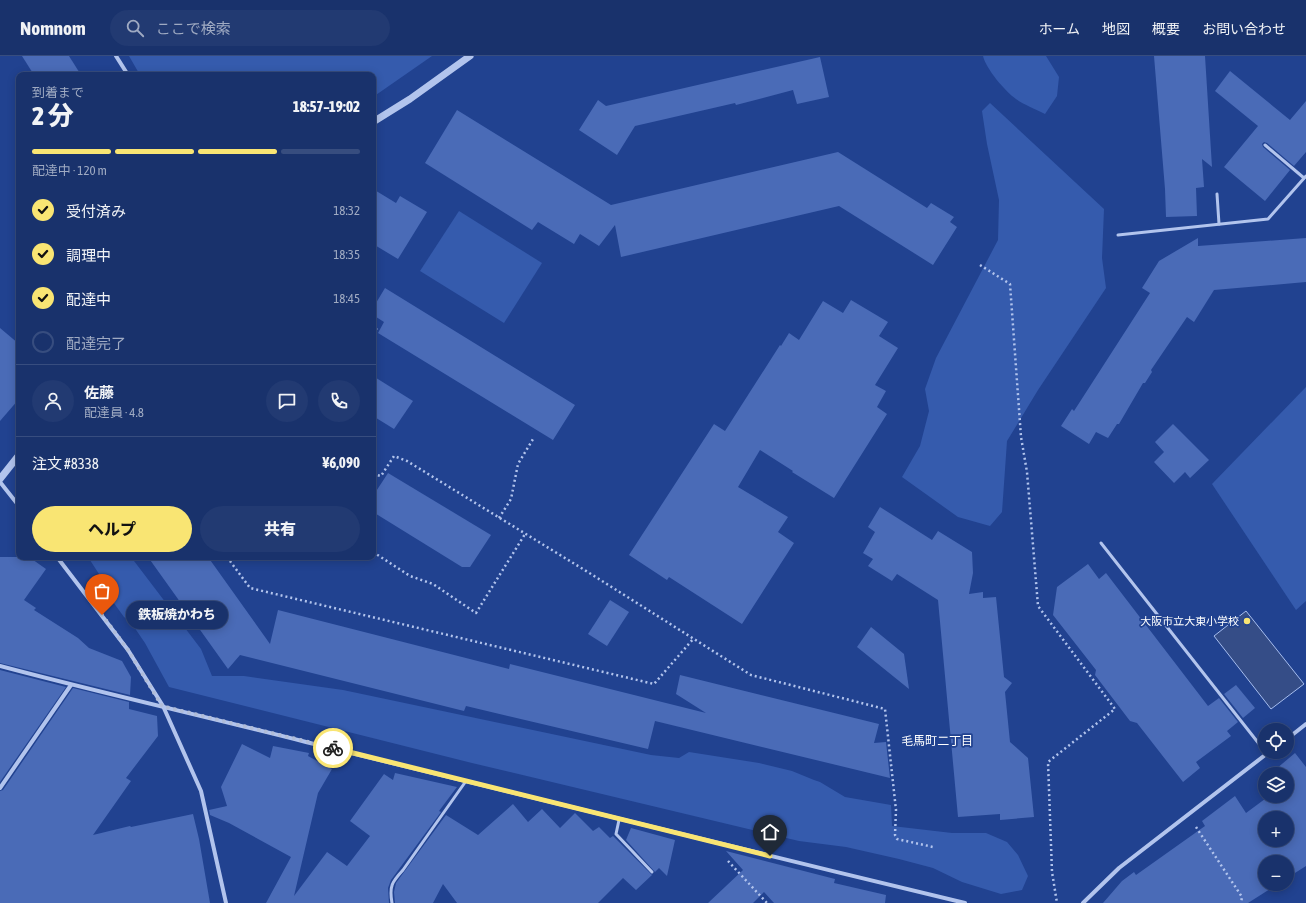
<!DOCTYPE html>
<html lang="ja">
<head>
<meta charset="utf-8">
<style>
  :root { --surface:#19326c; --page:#223a72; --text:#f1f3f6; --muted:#9faac2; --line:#374d7f; --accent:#f9e573 }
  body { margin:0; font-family:"Asap Condensed","Noto Sans JP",sans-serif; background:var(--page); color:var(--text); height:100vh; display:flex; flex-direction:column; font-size:15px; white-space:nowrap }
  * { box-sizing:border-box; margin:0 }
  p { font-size:13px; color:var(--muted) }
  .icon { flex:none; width:22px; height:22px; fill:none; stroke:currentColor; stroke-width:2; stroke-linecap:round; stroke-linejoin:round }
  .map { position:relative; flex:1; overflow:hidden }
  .drawer { position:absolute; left:16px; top:16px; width:360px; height:488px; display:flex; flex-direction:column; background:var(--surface); border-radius:8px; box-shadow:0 2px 10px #0003,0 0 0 1px var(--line) }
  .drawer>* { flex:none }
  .buttons { position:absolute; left:1258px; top:667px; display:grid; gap:8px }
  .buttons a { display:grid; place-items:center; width:36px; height:36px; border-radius:50%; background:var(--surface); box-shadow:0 2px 10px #0003,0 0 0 1px var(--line); font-size:20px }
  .pin { position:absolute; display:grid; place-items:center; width:34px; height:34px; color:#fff; margin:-41px -17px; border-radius:50% 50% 50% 0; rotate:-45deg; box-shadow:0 0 4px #0007 }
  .pin .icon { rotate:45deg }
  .courier { position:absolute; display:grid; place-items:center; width:40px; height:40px; margin:-20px; border:3px solid #f9e573; border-radius:50%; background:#fff; color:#222; box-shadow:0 1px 5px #0007 }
  .bubble { position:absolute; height:28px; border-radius:14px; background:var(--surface); box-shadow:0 2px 10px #0003,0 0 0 1px var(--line); font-size:13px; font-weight:800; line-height:28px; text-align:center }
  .headline em { font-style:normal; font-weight:800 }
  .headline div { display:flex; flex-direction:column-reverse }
  .headline { display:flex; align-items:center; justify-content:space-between; height:68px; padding:0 16px }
  h1 { font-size:26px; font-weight:800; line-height:30px }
  .bar { display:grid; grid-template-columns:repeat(4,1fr); gap:6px 4px; align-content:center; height:48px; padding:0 16px }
  .bar i { height:5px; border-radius:3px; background:var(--line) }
  .bar .current { background:var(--accent) }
  .bar p { grid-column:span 4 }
  .line { display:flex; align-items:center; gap:10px; padding:0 16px; border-top:1px solid var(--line) }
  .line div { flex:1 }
  .round { display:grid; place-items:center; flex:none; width:42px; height:42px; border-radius:21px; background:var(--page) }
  ol { padding:0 16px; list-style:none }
  li { display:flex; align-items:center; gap:12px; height:44px }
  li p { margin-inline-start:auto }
  li .icon { padding:4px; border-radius:50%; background:var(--accent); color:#111; stroke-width:4 }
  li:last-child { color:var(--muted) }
  li i { width:22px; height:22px; border:2px solid var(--line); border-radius:50% }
  .cta { display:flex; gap:8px; margin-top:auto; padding:8px 16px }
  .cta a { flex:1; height:46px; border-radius:24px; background:var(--accent); color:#111; font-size:16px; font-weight:800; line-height:46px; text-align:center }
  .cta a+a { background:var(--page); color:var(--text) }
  header { display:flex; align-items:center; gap:24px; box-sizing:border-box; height:56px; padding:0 20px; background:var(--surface); border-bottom:1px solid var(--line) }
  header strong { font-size:19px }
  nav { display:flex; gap:22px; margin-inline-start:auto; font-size:14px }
  .search { width:280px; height:36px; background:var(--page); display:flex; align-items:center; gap:10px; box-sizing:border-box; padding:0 14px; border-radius:22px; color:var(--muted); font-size:15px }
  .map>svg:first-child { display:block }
</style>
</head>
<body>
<header>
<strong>Nomnom</strong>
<div class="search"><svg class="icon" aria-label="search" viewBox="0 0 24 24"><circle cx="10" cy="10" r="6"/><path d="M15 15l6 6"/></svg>ここで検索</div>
<nav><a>ホーム</a><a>地図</a><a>概要</a><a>お問い合わせ</a></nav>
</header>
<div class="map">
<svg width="1306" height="847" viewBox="0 0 1306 847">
  <rect width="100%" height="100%" fill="#214290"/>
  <!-- green -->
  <g fill="#355bad">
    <polygon points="129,0 432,0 373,41 373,19 140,19"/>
    <path d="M983 0H1046L1059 21 1057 40 1045 58C1036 53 1024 49 1016 43 1005 35 986 13 983 0Z"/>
    <polygon points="990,47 1104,153 1102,202 1106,232 1038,334 1007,385 1002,456 990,470 958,461 902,421 920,390 929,355 925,333 936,302 998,184 999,144 987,88 982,55"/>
    <polygon points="459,155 542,207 504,267 420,215"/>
    <polygon points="1306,331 1306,545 1296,554 1212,428"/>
    <polygon points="88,501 131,501 201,593 212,620 244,620 343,634 651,699 679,702 689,696 759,707 792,715 814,724 820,726 845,741 891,749 892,770 952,777 986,777 1007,786 1018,799 1028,820 1022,834 1001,838 962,826 933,812 899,803 846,791 799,785 472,707 169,631 145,587 130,565 124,561 100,528 99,518"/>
  </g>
  <!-- water -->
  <polygon fill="#354d87" stroke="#a6bdee" points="1246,555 1304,628 1271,653 1214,580"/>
  <!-- building -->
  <g fill="#4a6bb7" fill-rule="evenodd">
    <polygon points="22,0 69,0 81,19 34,19"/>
    <polygon points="1154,0 1205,0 1212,111 1202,103 1204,131 1196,132 1197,160 1166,161 1165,133"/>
    <polygon points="820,1 829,41 797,48 793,34 736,49 735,47 635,70 617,99 579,74 598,44 606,50"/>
    <polygon points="1230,15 1290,64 1306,45 1306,96 1294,110 1267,87 1264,86 1262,88 1263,91 1290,114 1265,145 1224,111 1258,70 1215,35"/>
    <polygon points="457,54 611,149 838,96 927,152 931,147 954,161 950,166 957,171 933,209 839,150 621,201 615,169 599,190 580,178 574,188 538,166 532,174 425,107"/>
    <polygon points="373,133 396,147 400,140 427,156 398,203 373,188"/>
    <polygon points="1198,182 1198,190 1306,182 1306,226 1214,234 1194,266 1187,261 1151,314 1152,316 1145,327 1143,327 1119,368 1117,368 1108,382 1096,376 1089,388 1061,370 1072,353 1074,355 1150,237 1142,232 1159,205"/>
    <polygon points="385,232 575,349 553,384 378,277 384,266 373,259 373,252"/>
    <polygon points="851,244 888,266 879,280 898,292 875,329 886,335 877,351 887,358 834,442 792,416 793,415 760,394 738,431 788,461 778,476 794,487 742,568 669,521 667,524 629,499 714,368 725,375 780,289 781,290 789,277 799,284 823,245 843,257"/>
    <polygon points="0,272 19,288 19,343 0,365"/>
    <polygon points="373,320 413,345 394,373 373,360"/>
    <polygon points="1173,368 1209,404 1190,422 1185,416 1174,427 1154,406 1164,396 1155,386"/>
    <polygon points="388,417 491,479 470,511 462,511 373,456 373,440"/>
    <polygon points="880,451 932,484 938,475 972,496 973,517 969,538 983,536 983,542 996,541 1004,621 1012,627 1005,636 1010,686 1028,702 1034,761 1000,764 1000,758 958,761 938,544 897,518 892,525 868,510 873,503 863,497 875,476 868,471"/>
    <polygon points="0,501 29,501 46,513 24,544 36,552 34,554 78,582 89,592 122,605 131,621 130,639 0,607"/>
    <polygon points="148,501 208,501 270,588 278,554 509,613 510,608 706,657 676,638 680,619 879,668 874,687 886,686 890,722 655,665 648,693 466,650 464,655 240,599 228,613"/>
    <polygon points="1088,508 1099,523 1106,517 1208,650 1219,642 1238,666 1227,675 1231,680 1196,706 1200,712 1183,726 1137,667 1130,665 1095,619 1096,614 1053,559 1057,531"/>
    <polygon points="610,544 629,556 607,590 588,578"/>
    <polygon points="871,571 904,598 909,633 857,591"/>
    <polygon points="0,614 66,631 0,726"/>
    <polygon points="1236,629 1255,652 1243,662 1224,638"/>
    <polygon points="73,632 129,646 129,653 157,660 158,680 126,722 131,725 93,779 130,770 131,771 193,758 199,783 210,847 0,847 0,735 3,734"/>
    <polygon points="242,688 270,702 273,690 309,697 308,700 332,713 318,737 294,840 327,796 347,810 370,780 350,765 384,718 393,724 395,717 457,731 439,755 441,756 391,824 388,832 389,847 266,847 291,801 229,767 210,759 209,754 227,750 221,731"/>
    <path d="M1295 697 1306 711V810L1287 822V806H1265V828H1278L1248 847H1103L1122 825 1134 816 1136 819 1205 770 1202 765 1235 740 1246 757 1269 740H1287V718H1281L1276 713ZM1265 762H1287V784H1265Z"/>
    <polygon points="513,748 528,766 542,753 560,772 575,757 593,775 599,771 610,782 613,780 652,819 636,834 623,822 598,847 457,847 443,828 433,847 395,847 394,836 396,827 446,759 478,779"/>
    <polygon points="631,772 675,784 667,820 659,812 655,816 626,784"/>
    <polygon points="726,795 835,823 834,827 886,839 885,847 774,847 764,836 753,847 708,847 743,814"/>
  </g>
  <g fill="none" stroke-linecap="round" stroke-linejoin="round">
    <!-- path -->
    <g stroke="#b2c4ed" stroke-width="2.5" stroke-dasharray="2 3" stroke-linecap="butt">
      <polyline points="980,209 1010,228 1021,381 1027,416 1038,550 1115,653 1048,706 1052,816 1057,847"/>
      <polyline points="373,278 378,270"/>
      <polyline points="373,418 381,420 394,400 407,405 591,518 751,619 885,653 896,754 895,779 897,783 933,791"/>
      <polyline points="499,462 511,443 518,408 533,383"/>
      <polyline points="373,496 410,520 433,528 476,557 525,478"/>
      <polyline points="227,501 250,532 654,628 694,582"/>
      <polyline points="1196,771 1242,841 1241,847"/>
      <polyline points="728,805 767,847"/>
    </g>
    <!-- service -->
    <g stroke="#b2c4ed" stroke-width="3">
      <polyline points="1265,89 1304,122"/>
      <polyline points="1217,138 1219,168"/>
      <polyline points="1118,179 1268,163 1306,120"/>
      <polyline points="1101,487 1267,698"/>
      <polyline points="619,764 616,778 652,816"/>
      <path d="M392 847C389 830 392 826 403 814L466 725"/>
    </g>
    <!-- minor -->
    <g stroke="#b2c4ed" stroke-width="4">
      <polyline points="116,0 128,19"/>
      <polyline points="0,426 19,450"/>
      <polyline points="57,501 128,594 163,650 201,735 226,847"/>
      <path d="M0 610C101 637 204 660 306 686 525 740 745 794 965 847"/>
      <polyline points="1287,683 1306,668"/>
      <polyline points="0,732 71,629"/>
      <polyline points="1083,847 1119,812 1269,696"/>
    </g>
    <!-- tertiary -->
    <g stroke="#b2c4ed" stroke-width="7">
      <polyline points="373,66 410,43 470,0"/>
      <polyline points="0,423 19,399"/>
    </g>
  </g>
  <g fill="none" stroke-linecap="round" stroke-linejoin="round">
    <!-- done -->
    <polyline stroke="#b1bdd8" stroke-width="4" stroke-dasharray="0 7.2" points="102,559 128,594 162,650 333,692"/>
    <!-- route -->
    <polyline stroke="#f9e573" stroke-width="5" points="333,692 770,800"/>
  </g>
  <!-- markers -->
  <circle fill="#f9e573" stroke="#214290" stroke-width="1.5" cx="1247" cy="565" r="4"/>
  <g text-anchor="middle" stroke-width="3.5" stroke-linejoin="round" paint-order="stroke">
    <!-- poi labels -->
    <g font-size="11" fill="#fff" stroke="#214290" text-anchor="end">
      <text x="1239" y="569">大阪市立大東小学校</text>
    </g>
    <!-- neighbourhood labels -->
    <g font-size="12" fill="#fff" stroke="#214290">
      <text x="937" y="689">毛馬町二丁目</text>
    </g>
  </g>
</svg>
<div class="buttons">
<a><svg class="icon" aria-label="locate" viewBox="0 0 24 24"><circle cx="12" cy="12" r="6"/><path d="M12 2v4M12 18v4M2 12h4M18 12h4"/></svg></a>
<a><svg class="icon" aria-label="layers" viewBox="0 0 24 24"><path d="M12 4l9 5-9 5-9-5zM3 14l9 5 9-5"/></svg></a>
<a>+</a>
<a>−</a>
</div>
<div class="pin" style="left:102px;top:559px;background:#ea580c"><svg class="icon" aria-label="bag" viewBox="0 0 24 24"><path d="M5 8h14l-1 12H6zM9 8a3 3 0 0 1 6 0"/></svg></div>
<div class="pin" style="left:770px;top:800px;background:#1f2937"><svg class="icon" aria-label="home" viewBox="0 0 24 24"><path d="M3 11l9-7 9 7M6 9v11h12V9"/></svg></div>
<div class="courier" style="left:333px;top:692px"><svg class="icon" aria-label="bike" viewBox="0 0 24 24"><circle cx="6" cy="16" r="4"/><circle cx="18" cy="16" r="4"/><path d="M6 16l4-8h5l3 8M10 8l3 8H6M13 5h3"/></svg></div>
<div class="bubble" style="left:126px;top:545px;width:102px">鉄板焼かわち</div>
<section class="drawer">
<div class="headline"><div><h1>2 分</h1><p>到着まで</p></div><em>18:57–19:02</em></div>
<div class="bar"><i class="current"></i><i class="current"></i><i class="current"></i><i></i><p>配達中 · 120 m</p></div>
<ol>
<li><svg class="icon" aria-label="check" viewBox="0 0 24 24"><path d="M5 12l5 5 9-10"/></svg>受付済み<p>18:32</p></li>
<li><svg class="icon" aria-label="check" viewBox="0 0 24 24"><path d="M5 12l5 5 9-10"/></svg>調理中<p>18:35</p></li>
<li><svg class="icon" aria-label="check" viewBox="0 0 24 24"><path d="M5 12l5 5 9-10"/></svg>配達中<p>18:45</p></li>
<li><i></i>配達完了</li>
</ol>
<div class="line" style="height:72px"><a class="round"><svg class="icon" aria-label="person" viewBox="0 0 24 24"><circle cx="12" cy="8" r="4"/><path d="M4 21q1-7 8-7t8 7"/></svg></a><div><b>佐藤</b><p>配達員 · 4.8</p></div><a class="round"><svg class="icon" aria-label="chat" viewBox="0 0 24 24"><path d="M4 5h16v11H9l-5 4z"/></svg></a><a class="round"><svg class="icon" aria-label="phone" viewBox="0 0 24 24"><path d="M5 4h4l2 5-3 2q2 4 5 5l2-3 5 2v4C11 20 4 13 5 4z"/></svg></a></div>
<div class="line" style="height:52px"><div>注文 #8338</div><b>¥6,090</b></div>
<div class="cta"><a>ヘルプ</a><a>共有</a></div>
</section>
</div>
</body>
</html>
